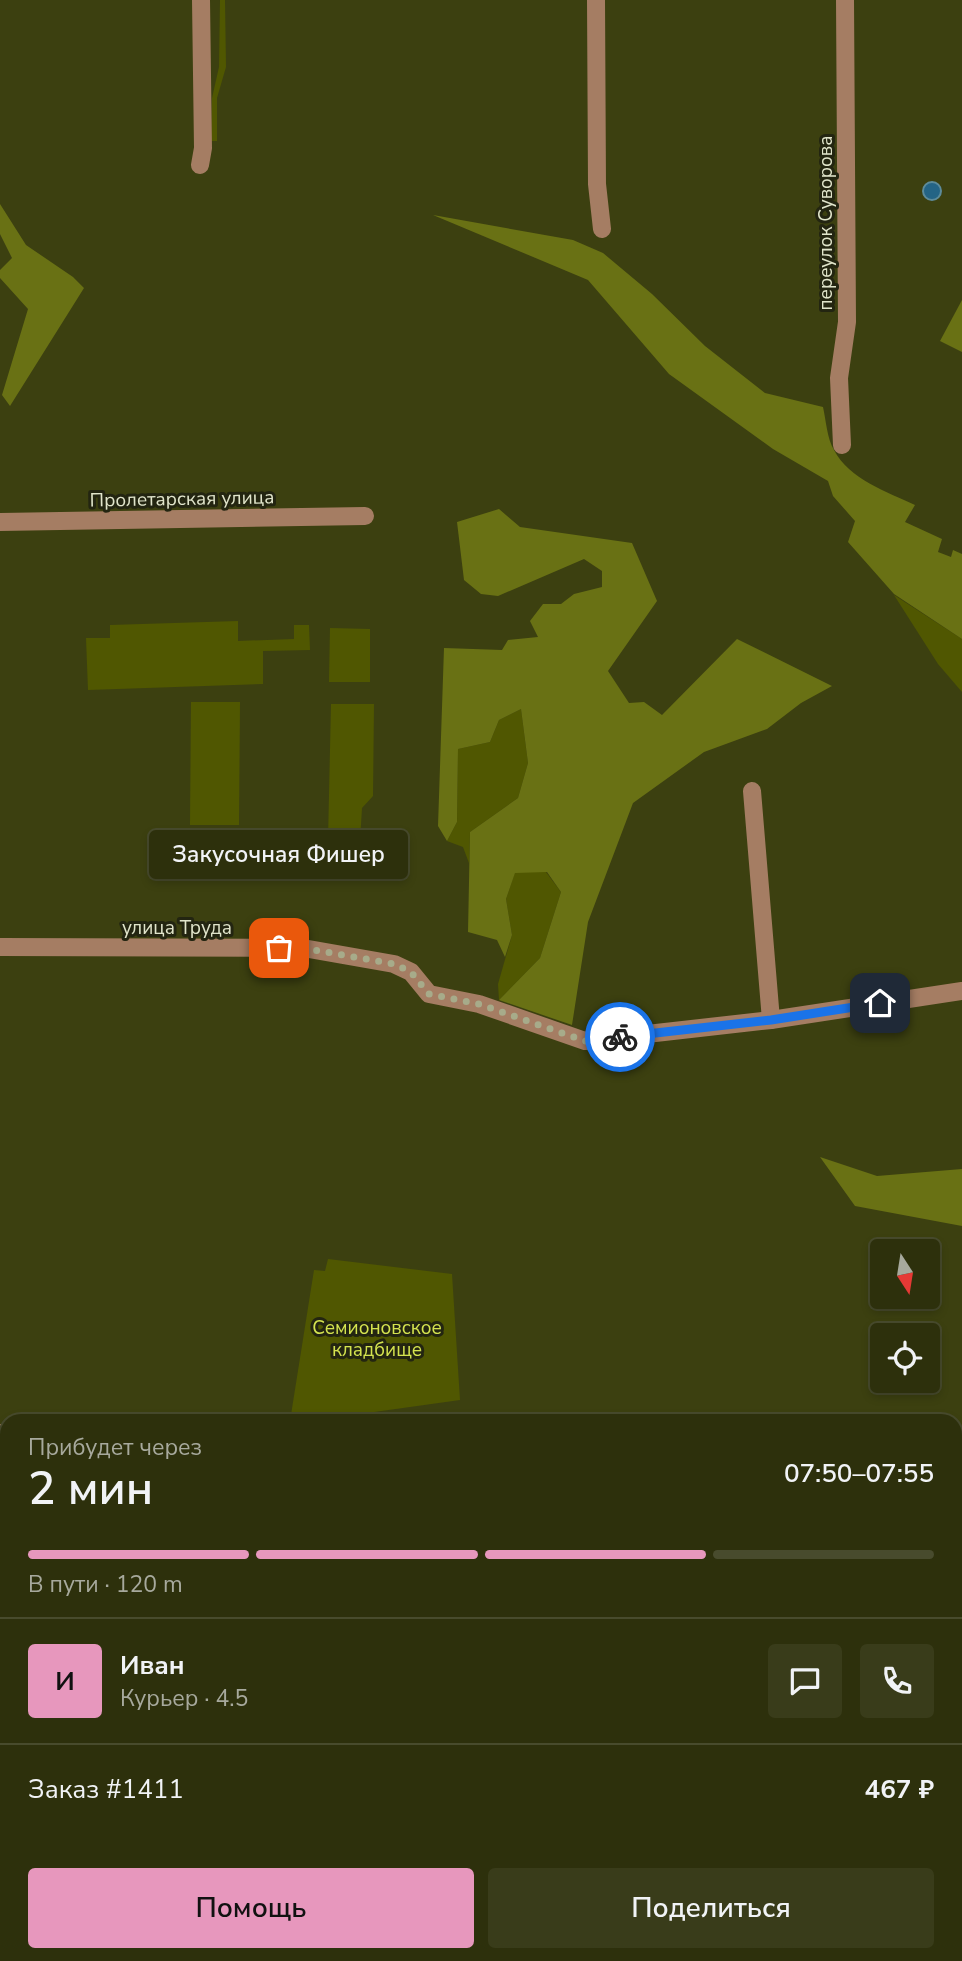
<!DOCTYPE html>
<html lang="ru">
<head>
<meta charset="utf-8">
<style>
  :root { --surface:#2d300c; --page:#393c1a; --text:#f1f3f6; --muted:#a7a99d; --line:#484b2d; --accent:#e797bd }
  body { margin:0; font-family:"Nunito Sans",sans-serif; background:var(--page); color:var(--text); height:100vh; display:flex; flex-direction:column; font-size:26px; white-space:nowrap }
  * { box-sizing:border-box; margin:0 }
  p { font-size:23px; color:var(--muted) }
  .icon { flex:none; width:38px; height:38px; fill:none; stroke:currentColor; stroke-width:2; stroke-linecap:round; stroke-linejoin:round }
  .map { position:relative; flex:1; overflow:hidden }
  .details { position:absolute; left:0px; top:1414px; width:962px; height:548px; display:flex; flex-direction:column; background:var(--surface); border-radius:21px 21px 0 0; box-shadow:0 4px 10px #0003,0 0 0 2px var(--line) }
  .details>* { flex:none }
  .needle { width:46px; rotate:168deg }
  .tools { position:absolute; left:870px; top:1239px; display:grid; gap:14px }
  .tools a { display:grid; place-items:center; width:70px; height:70px; border-radius:7px; background:var(--surface); box-shadow:0 4px 10px #0003,0 0 0 2px var(--line); font-size:35px }
  .pin { position:absolute; display:grid; place-items:center; width:60px; height:60px; color:#fff; margin:-30px; border-radius:14px; box-shadow:0 4px 10px #0006 }
  .courier { position:absolute; display:grid; place-items:center; width:70px; height:70px; margin:-35px; border:5px solid #1a73e8; border-radius:50%; background:#fff; color:#222; box-shadow:0 2px 9px #0007 }
  .bubble { position:absolute; height:49px; border-radius:7px; background:var(--surface); box-shadow:0 4px 10px #0003,0 0 0 2px var(--line); font-size:23px; font-weight:600; line-height:49px; text-align:center }
  .overview em { font-style:normal; font-weight:600 }
  .overview div { display:flex; flex-direction:column-reverse }
  .overview { display:flex; align-items:center; justify-content:space-between; height:119px; padding:0 28px }
  h1 { font-size:46px; font-weight:600; line-height:52px }
  .bar { display:grid; grid-template-columns:repeat(4,1fr); gap:10px 7px; align-content:center; height:84px; padding:0 28px }
  .bar i { height:9px; border-radius:5px; background:var(--line) }
  .bar .selected { background:var(--accent) }
  .bar p { grid-column:span 4 }
  .line { display:flex; align-items:center; gap:18px; padding:0 28px; border-top:2px solid var(--line) }
  .line div { flex:1 }
  .round { display:grid; place-items:center; flex:none; width:74px; height:74px; border-radius:7px; background:var(--page) }
  .button { display:flex; gap:14px; margin-top:auto; padding:14px 28px }
  .button a { flex:1; height:80px; border-radius:7px; background:var(--accent); color:#111; font-size:28px; font-weight:600; line-height:80px; text-align:center }
  .button a+a { background:var(--page); color:var(--text) }
  .map>svg:first-child { display:block }
</style>
</head>
<body>
<div class="map">
<svg width="962" height="1961" viewBox="0 0 962 1961">
  <rect width="100%" height="100%" fill="#3c4010"/>
  <!-- green -->
  <g fill="#505701">
    <polygon points="220,0 225,0 226,67 217,98 217,141 211,141 212,98 219,67"/>
    <polygon points="894,595 962,639 962,692 938,664"/>
    <polygon points="238,621 238,641 294,639 294,625 309,625 310,650 263,651 263,684 88,690 86,638 110,638 110,625"/>
    <polygon points="330,628 370,629 370,682 329,682"/>
    <polygon points="191,702 240,702 239,825 190,825"/>
    <polygon points="331,704 374,704 373,796 362,808 360,841 328,840"/>
    <polygon points="521,709 528,763 518,798 470,832 469,863 463,847 447,841 457,822 458,749 490,742 499,720"/>
    <polygon points="515,872 546,872 561,892 540,958 499,1000 498,984 512,935 506,899"/>
    <polygon points="328,1259 452,1274 460,1400 310,1421 290,1421 314,1270 325,1271"/>
    <polygon points="956,1579 962,1580 962,1774 956,1772"/>
    <polygon points="956,1799 962,1802 962,1961 813,1961 808,1955 956,1955"/>
  </g>
  <!-- forest -->
  <g fill="#697114">
    <polygon points="0,204 26,245 73,277 84,288 10,406 2,395 28,309 0,278 0,270 12,258 0,234"/>
    <path d="M433 215 573 240 603 253 652 294 705 346 765 393 823 407C826 420 827 439 834 450 849 479 887 492 915 505L905 522 942 539 938 552 951 557 953 550 962 554V639L894 594 848 542 855 521 833 496 828 481 773 449 669 374 588 280Z"/>
    <polygon points="962,300 962,352 940,341"/>
    <polygon points="499,509 520,527 632,543 657,601 608,671 629,703 644,702 662,715 737,639 832,686 801,703 767,729 704,752 633,803 588,922 572,1025 499,1000 540,958 561,892 547,872 515,873 506,899 512,935 505,957 497,940 468,932 470,832 518,798 528,763 521,709 499,720 490,742 458,749 457,822 447,841 438,826 444,648 502,650 508,640 538,637 530,621 543,604 561,604 574,594 602,587 602,571 584,559 498,596 481,594 464,580 457,522"/>
    <polygon points="820,1157 877,1176 962,1169 962,1226 855,1206"/>
    <polygon points="412,1955 786,1955 793,1961 409,1961"/>
  </g>
  <!-- water -->
  <circle fill="#246485" stroke="#5d8b9a" stroke-width="2" cx="932" cy="191" r="9"/>
  <g fill="none" stroke-linecap="round" stroke-linejoin="round">
    <!-- stream -->
    <polyline stroke="#5d8b9a" stroke-width="4.5" points="956,1711 962,1714"/>
    <!-- minor -->
    <g stroke="#a57d63" stroke-width="18">
      <polyline points="596,0 597,184 602,229"/>
      <polyline points="200,165 203,148 201,0"/>
      <polyline points="842,445 839,378 847,322 845,0"/>
      <polyline points="0,522 365,516"/>
      <polyline points="752,791 771,1020"/>
      <polyline points="0,947 303,948 394,964 411,972 429,994 479,1004 585,1041 771,1020 962,991"/>
      <polyline points="0,1433 7,1434"/>
      <polyline points="0,1713 7,1623"/>
      <polyline points="0,1749 7,1751"/>
      <polyline points="216,1955 217,1961"/>
    </g>
  </g>
  <g fill="none" stroke-linecap="round" stroke-linejoin="round">
    <!-- done -->
    <polyline stroke="#a7ab8a" stroke-width="7" stroke-dasharray="0 12.6" points="279,948 303,948 394,964 411,972 429,994 479,1004 585,1041 620,1037"/>
    <!-- route -->
    <polyline stroke="#1a73e8" stroke-width="9" points="620,1037 771,1020 880,1003"/>
  </g>
  <g text-anchor="middle" stroke-width="6" stroke-linejoin="round" paint-order="stroke">
    <!-- street labels -->
    <g font-size="19" fill="#e1e5cb" stroke="#232511">
      <text transform="translate(825 223) rotate(-90)" y="7">переулок Суворова</text>
      <text transform="translate(182 498) rotate(-1)" y="7">Пролетарская улица</text>
      <text x="177" y="934">улица Труда</text>
    </g>
    <!-- park labels -->
    <g font-size="19" fill="#d4e34f" stroke="#232511">
      <text x="377" y="1334">Семионовское<tspan x="377" dy="22">кладбище</tspan></text>
    </g>
  </g>
</svg>
<div class="tools">
<a><svg class="needle" viewBox="-14 -14 28 28"><path d="M0-13l5 13h-10z" fill="#e53935"/><path d="M0 13l5-13h-10z" fill="#a7a99d"/></svg></a>
<a><svg class="icon" aria-label="locate" viewBox="0 0 24 24"><circle cx="12" cy="12" r="6"/><path d="M12 2v4M12 18v4M2 12h4M18 12h4"/></svg></a>
</div>
<div class="pin" style="left:279px;top:948px;background:#ea580c"><svg class="icon" aria-label="bag" viewBox="0 0 24 24"><path d="M5 8h14l-1 12H6zM9 8a3 3 0 0 1 6 0"/></svg></div>
<div class="pin" style="left:880px;top:1003px;background:#1f2937"><svg class="icon" aria-label="home" viewBox="0 0 24 24"><path d="M3 11l9-7 9 7M6 9v11h12V9"/></svg></div>
<div class="courier" style="left:620px;top:1037px"><svg class="icon" aria-label="bike" viewBox="0 0 24 24"><circle cx="6" cy="16" r="4"/><circle cx="18" cy="16" r="4"/><path d="M6 16l4-8h5l3 8M10 8l3 8H6M13 5h3"/></svg></div>
<div class="bubble" style="left:149px;top:830px;width:259px">Закусочная Фишер</div>
<section class="details">
<div class="overview"><div><h1>2 мин</h1><p>Прибудет через</p></div><em>07:50–07:55</em></div>
<div class="bar"><i class="selected"></i><i class="selected"></i><i class="selected"></i><i></i><p>В пути · 120 m</p></div>
<div class="line" style="height:126px"><b class="round" style="background:var(--accent);color:#111">И</b><div><b>Иван</b><p>Курьер · 4.5</p></div><a class="round"><svg class="icon" aria-label="chat" viewBox="0 0 24 24"><path d="M4 5h16v11H9l-5 4z"/></svg></a><a class="round"><svg class="icon" aria-label="phone" viewBox="0 0 24 24"><path d="M5 4h4l2 5-3 2q2 4 5 5l2-3 5 2v4C11 20 4 13 5 4z"/></svg></a></div>
<div class="line" style="height:91px"><div>Заказ #1411</div><b>467 ₽</b></div>
<div class="button"><a>Помощь</a><a>Поделиться</a></div>
</section>
</div>
</body>
</html>
